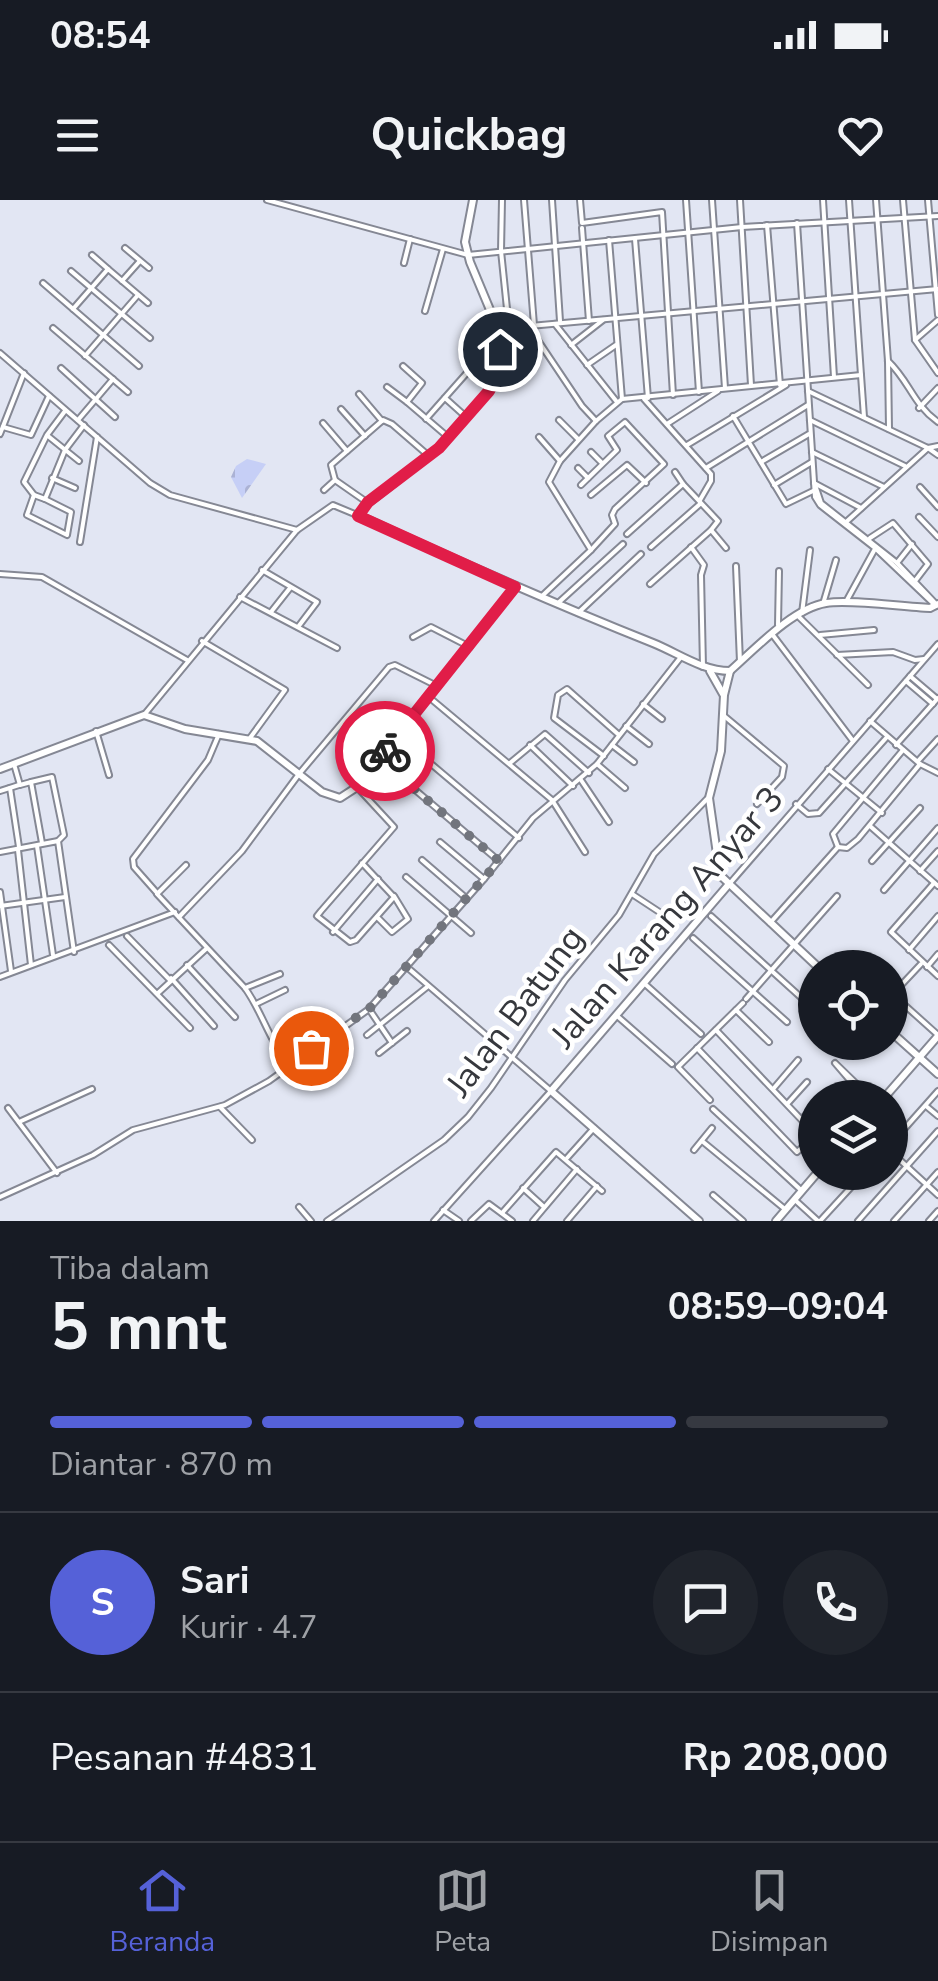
<!DOCTYPE html>
<html lang="id">
<head>
<meta charset="utf-8">
<style>
  :root { --surface:#171b24; --page:#20242c; --text:#f1f3f6; --muted:#9ea1a6; --line:#363941; --accent:#5561d8 }
  body { margin:0; font-family:"Nunito Sans",sans-serif; background:var(--page); color:var(--text); height:100vh; display:flex; flex-direction:column; font-size:38px; white-space:nowrap }
  * { box-sizing:border-box; margin:0 }
  p { font-size:32px; color:var(--muted) }
  .icon { flex:none; width:55px; height:55px; fill:none; stroke:currentColor; stroke-width:2; stroke-linecap:round; stroke-linejoin:round }
  .map { position:relative; height:1021px; overflow:hidden }
  .panel { display:flex; flex-direction:column; background:var(--surface); flex:1 }
  .panel>* { flex:none }
  .tools { position:absolute; left:798px; top:750px; display:grid; gap:20px }
  .tools a { display:grid; place-items:center; width:110px; height:110px; border-radius:50%; background:var(--surface); box-shadow:0 2px 8px #0004; font-size:50px }
  .pin { position:absolute; display:grid; place-items:center; width:85px; height:85px; color:#fff; margin:-42px; border:5px solid #fff; border-radius:50%; box-shadow:0 2px 10px #0007 }
  .courier { position:absolute; display:grid; place-items:center; width:100px; height:100px; margin:-50px; border:8px solid #e11d48; border-radius:50%; background:#fff; color:#222; box-shadow:0 2px 12px #0007 }
  .overview em { font-style:normal; font-weight:700 }
  .overview div { display:flex; flex-direction:column-reverse }
  .overview { display:flex; align-items:center; justify-content:space-between; height:170px; padding:0 50px }
  h1 { font-size:65px; font-weight:700; line-height:75px }
  .bar { display:grid; grid-template-columns:repeat(4,1fr); gap:15px 10px; align-content:center; height:120px; padding:0 50px }
  .bar i { height:12px; border-radius:8px; background:var(--line) }
  .bar .active { background:var(--accent) }
  .bar p { grid-column:span 4 }
  .line { display:flex; align-items:center; gap:25px; padding:0 50px; border-top:2px solid var(--line) }
  .line div { flex:1 }
  .round { display:grid; place-items:center; flex:none; width:105px; height:105px; border-radius:52px; background:var(--page) }
  .status { display:flex; justify-content:space-between; align-items:center; height:70px; padding:0 50px; background:var(--surface); direction:ltr }
  .status svg { height:28px; fill:currentColor }
  header { display:flex; justify-content:space-between; align-items:center; height:130px; padding:0 50px; background:var(--surface); font-size:45px; font-weight:700 }
  .dock { display:flex; justify-content:space-around; align-items:center; height:140px; border-top:2px solid var(--line); background:var(--surface); font-size:28px; color:var(--muted) }
  .dock a { display:grid; justify-items:center; gap:5px }
  .dock .active { color:var(--accent) }
  .map>svg:first-child { display:block }
</style>
</head>
<body>
<div class="status"><b>08:54</b><svg viewBox="0 0 49 12"><path d="M0 12V9h3v3zM5 12V6h3v6zM10 12V3h3v9zM15 12V0h3v12zM26 1h20v11H26zM47 4h2v5h-2z"/></svg></div>
<header><svg class="icon" aria-label="menu" viewBox="0 0 24 24"><path d="M4 6h16M4 12h16M4 18h16"/></svg>Quickbag<svg class="icon" aria-label="heart" viewBox="0 0 24 24"><path d="M12 20l-8-8c-3-5 5-10 8-4 3-6 11-1 8 4z"/></svg></header>
<div class="map">
<svg width="938" height="1021" viewBox="0 0 938 1021">
  <defs>
    <pattern id="cemetery-stones" width="16" height="16" patternUnits="userSpaceOnUse" patternTransform="scale(2.5)"><rect width="16" height="16" fill="#c6cff6"/><path d="M2 7V4a2 2 0 0 1 4 0v3zM10 15v-3a2 2 0 0 1 4 0v3z" fill="#abb2d4"/></pattern>
  </defs>
  <rect width="100%" height="100%" fill="#e2e6f3"/>
  <!-- cemetery -->
  <polygon fill="url(#cemetery-stones)" points="247,259 266,264 242,298 231,277 236,266"/>
  <g fill="none" stroke-linecap="round" stroke-linejoin="round">
    <!-- street casing -->
    <g stroke="#858894" stroke-width="8">
      <g id="street">
        <polyline points="267,0 468,55 742,27 938,16"/>
        <polyline points="502,0 501,51 509,128"/>
        <polyline points="524,0 534,125"/>
        <polyline points="552,0 560,121"/>
        <polyline points="580,0 582,23 662,12 673,195"/>
        <polyline points="686,0 699,192"/>
        <polyline points="712,0 725,188"/>
        <polyline points="740,0 751,185"/>
        <polyline points="823,0 834,177"/>
        <polyline points="849,0 861,175"/>
        <polyline points="876,0 888,161 889,229"/>
        <polyline points="903,0 915,140 938,173"/>
        <polyline points="928,0 938,115"/>
        <polyline points="797,23 815,297 820,305 875,348 936,406"/>
        <polyline points="767,25 780,185"/>
        <polyline points="582,28 589,121"/>
        <polyline points="635,39 648,198"/>
        <polyline points="609,40 622,199"/>
        <polyline points="125,48 149,68"/>
        <polyline points="92,55 108,69"/>
        <polyline points="404,63 410,39"/>
        <polyline points="71,71 150,138"/>
        <polyline points="122,81 139,62"/>
        <polyline points="43,83 139,166"/>
        <polyline points="73,109 108,69 148,103"/>
        <polyline points="425,111 443,49"/>
        <polyline points="555,124 617,202"/>
        <polyline points="529,127 582,206 596,221"/>
        <polyline points="53,128 128,192"/>
        <polyline points="498,129 938,89"/>
        <polyline points="915,140 938,120"/>
        <polyline points="571,145 603,120"/>
        <polyline points="0,153 150,283 170,295 297,330"/>
        <polyline points="85,156 138,95"/>
        <path d="M888 161C910 182 912 203 938 222"/>
        <polyline points="587,165 616,145"/>
        <polyline points="403,166 422,183 407,202 448,237"/>
        <polyline points="61,168 115,217"/>
        <polyline points="387,187 407,202"/>
        <polyline points="808,191 928,248 845,323"/>
        <polyline points="359,194 382,221"/>
        <polyline points="445,198 465,216"/>
        <polyline points="644,199 711,274 711,281 700,300"/>
        <polyline points="919,208 938,188"/>
        <polyline points="341,209 365,236"/>
        <polyline points="65,211 47,235 24,282 34,295 45,299 65,250 84,225"/>
        <polyline points="733,216 786,304 815,290"/>
        <polyline points="426,219 496,140"/>
        <polyline points="78,220 113,179"/>
        <polyline points="559,220 578,239"/>
        <polyline points="810,220 905,266"/>
        <polyline points="323,223 347,251"/>
        <polyline points="667,224 718,191"/>
        <polyline points="3,227 31,235 49,196"/>
        <polyline points="0,234 24,173"/>
        <polyline points="48,236 79,261"/>
        <polyline points="539,237 560,261 596,221 622,199 861,175 864,217"/>
        <polyline points="687,245 786,185"/>
        <polyline points="928,248 938,255"/>
        <polyline points="928,248 938,246"/>
        <polyline points="591,252 602,263"/>
        <polyline points="812,252 884,287"/>
        <polyline points="761,262 809,234"/>
        <polyline points="578,268 588,278"/>
        <polyline points="706,268 808,205"/>
        <polyline points="675,272 683,284"/>
        <polyline points="52,278 75,288"/>
        <polyline points="335,280 331,265 383,220 392,224 429,256"/>
        <polyline points="814,283 861,308"/>
        <polyline points="581,285 617,250 608,236 625,222 664,264 615,309 612,315 615,324 591,350"/>
        <polyline points="774,285 812,262"/>
        <polyline points="920,287 938,307"/>
        <polyline points="816,288 821,303 897,363 934,402"/>
        <polyline points="324,290 335,280 368,303"/>
        <polyline points="34,295 27,315 67,335 71,312 45,299"/>
        <polyline points="591,295 627,265 646,283"/>
        <polyline points="919,317 938,337"/>
        <polyline points="711,330 726,348"/>
        <polyline points="627,334 683,284 718,321 711,330 650,384"/>
        <polyline points="870,338 893,323 928,364 915,381"/>
        <polyline points="80,342 97,237"/>
        <polyline points="651,347 700,304"/>
        <polyline points="691,347 704,365 701,375 703,467"/>
        <polyline points="897,363 912,344"/>
        <polyline points="736,366 740,462"/>
        <polyline points="262,370 317,402 298,427"/>
        <polyline points="0,374 42,377 187,460"/>
        <polyline points="240,397 337,448"/>
        <polyline points="541,397 591,350 549,282 560,261"/>
        <polyline points="847,400 876,347"/>
        <polyline points="557,404 623,344"/>
        <polyline points="823,404 836,360"/>
        <polyline points="271,412 290,388"/>
        <polyline points="578,413 641,354"/>
        <polyline points="802,413 810,350"/>
        <polyline points="798,416 868,485"/>
        <polyline points="778,425 779,371"/>
        <polyline points="772,434 853,541"/>
        <polyline points="820,435 874,430"/>
        <polyline points="413,437 431,427 470,447"/>
        <polyline points="202,441 285,490 250,538"/>
        <polyline points="837,455 893,452 915,460 924,459"/>
        <polyline points="910,476 937,499"/>
        <polyline points="906,481 933,504"/>
        <polyline points="430,498 552,600 585,652"/>
        <polyline points="643,504 662,519"/>
        <polyline points="144,515 297,330 333,305 357,315"/>
        <polyline points="723,515 784,566 782,577 757,604"/>
        <polyline points="626,526 649,544"/>
        <polyline points="96,531 109,575"/>
        <polyline points="398,536 519,638"/>
        <polyline points="530,545 573,586"/>
        <polyline points="612,545 634,562"/>
        <polyline points="896,545 938,498"/>
        <polyline points="604,556 554,518 558,495 567,489 619,535"/>
        <polyline points="381,561 499,661"/>
        <polyline points="918,561 938,539"/>
        <polyline points="510,563 545,534 589,573"/>
        <polyline points="14,564 20,585 31,582 42,643"/>
        <polyline points="597,564 625,588"/>
        <polyline points="920,564 938,573"/>
        <polyline points="828,569 882,613"/>
        <polyline points="581,580 609,622"/>
        <polyline points="31,582 52,577 64,635 58,641"/>
        <polyline points="357,587 394,627 321,711 317,716 350,742 356,740 394,697 362,663"/>
        <polyline points="10,588 19,647"/>
        <polyline points="0,591 19,585"/>
        <polyline points="796,604 808,614 819,613 887,537"/>
        <polyline points="870,626 938,686"/>
        <polyline points="440,642 484,679"/>
        <polyline points="37,646 53,755"/>
        <polyline points="838,647 833,634 903,550"/>
        <polyline points="18,650 31,765"/>
        <polyline points="0,652 58,641 74,752"/>
        <polyline points="422,660 466,698"/>
        <polyline points="872,661 920,608"/>
        <path d="M186 665 157 694 245 788C263 813 269 842 290 864"/>
        <polyline points="920,671 938,651"/>
        <polyline points="406,677 471,733"/>
        <polyline points="731,682 938,444"/>
        <polyline points="934,683 891,732 938,776"/>
        <polyline points="884,690 938,628"/>
        <polyline points="0,692 11,771"/>
        <polyline points="157,693 134,667 133,659 208,560 219,534"/>
        <polyline points="632,694 670,719"/>
        <polyline points="681,699 685,709 700,718"/>
        <polyline points="0,706 65,697"/>
        <polyline points="711,716 805,801"/>
        <polyline points="179,717 242,651 299,574 389,467 395,465 437,486"/>
        <polyline points="377,717 392,732 408,719 394,696"/>
        <polyline points="770,723 838,647 847,648 858,639 920,564 870,521"/>
        <polyline points="333,732 378,679"/>
        <polyline points="127,736 170,780"/>
        <polyline points="693,738 787,822"/>
        <polyline points="109,745 190,828"/>
        <polyline points="909,750 938,716"/>
        <polyline points="187,765 235,817"/>
        <polyline points="927,767 938,754"/>
        <polyline points="408,768 551,891 434,1021"/>
        <polyline points="0,777 175,712"/>
        <polyline points="171,778 214,826"/>
        <polyline points="645,784 701,834"/>
        <polyline points="245,788 280,774"/>
        <polyline points="890,792 938,835"/>
        <polyline points="158,793 206,749"/>
        <polyline points="890,797 921,764"/>
        <polyline points="746,799 837,696"/>
        <polyline points="256,804 285,790"/>
        <polyline points="369,809 392,843"/>
        <polyline points="736,810 769,842"/>
        <polyline points="616,815 672,864"/>
        <polyline points="716,830 815,934"/>
        <polyline points="367,835 427,787"/>
        <polyline points="697,848 797,952 815,936"/>
        <polyline points="379,853 407,831"/>
        <polyline points="774,888 798,860"/>
        <polyline points="821,898 822,897"/>
        <polyline points="865,898 835,863 871,898"/>
        <polyline points="710,900 678,867 743,803"/>
        <polyline points="788,903 807,882"/>
        <polyline points="926,906 938,916"/>
        <polyline points="220,907 252,940"/>
        <polyline points="8,908 57,973"/>
        <polyline points="713,909 802,991"/>
        <polyline points="802,919 815,905"/>
        <polyline points="19,922 92,889"/>
        <polyline points="702,941 786,1010"/>
        <polyline points="890,945 938,891"/>
        <polyline points="694,950 712,928"/>
        <polyline points="890,951 938,995"/>
        <polyline points="567,958 594,928"/>
        <polyline points="523,988 544,1007"/>
        <polyline points="713,995 743,1021"/>
        <polyline points="0,997 93,955 133,930 225,905 269,881 369,809 484,679 533,618 597,564 681,457"/>
        <polyline points="795,1000 818,1021"/>
        <polyline points="299,1007 311,1021"/>
        <polyline points="443,1010 459,1021"/>
        <polyline points="502,1013 556,952 602,991"/>
        <polyline points="327,1021 444,940 468,917 491,888 565,780 619,715 654,654 707,599"/>
        <polyline points="471,1021 489,1004 512,1021"/>
        <polyline points="533,1021 577,969"/>
        <polyline points="567,1021 597,986"/>
        <polyline points="820,1021 865,972"/>
        <polyline points="858,1021 938,931"/>
        <polyline points="894,1021 938,972"/>
        <polyline points="929,1021 938,1011"/>
      </g>
    </g>
    <!-- secondary casing -->
    <g stroke="#858894" stroke-width="10">
      <g id="secondary">
        <path d="M473 0 465 42 470 62 498 129 501 155 497 174 489 191 441 246 368 303 358 315C455 360 553 403 653 443 678 453 702 471 730 471 754 450 793 408 826 403 851 399 902 407 930 408L938 404"/>
        <polyline points="710,471 723,494"/>
        <polyline points="730,471 724,495 721,551 709,598 720,675 819,768"/>
        <polyline points="0,569 144,515 185,529 257,541 322,592 340,598 357,587 515,387"/>
        <polyline points="890,831 938,874"/>
        <polyline points="884,898 938,836"/>
        <polyline points="699,1021 551,891 729,684"/>
        <polyline points="776,1021 818,972"/>
      </g>
    </g>
    <!-- street -->
    <use href="#street" stroke="#fff" stroke-width="4"/>
    <!-- secondary -->
    <use href="#secondary" stroke="#fff" stroke-width="6"/>
  </g>
  <g fill="none" stroke-linecap="round" stroke-linejoin="round">
    <!-- done -->
    <polyline stroke="#72757d" stroke-width="10" stroke-dasharray="0 18" points="311,848 369,809 499,661 379,559 385,551"/>
    <!-- route -->
    <polyline stroke="#e11d48" stroke-width="12" points="385,551 515,387 358,316 368,302 439,248 489,191 498,174 500,149"/>
  </g>
  <g text-anchor="middle" stroke-width="9" stroke-linejoin="round" paint-order="stroke">
    <!-- street labels -->
    <g font-size="35" fill="#36383d" stroke="#fff">
      <text transform="translate(667 717) rotate(-49)" y="12">Jalan Karang Anyar 3</text>
      <text transform="translate(515 811) rotate(-53)" y="12">Jalan Batung</text>
    </g>
  </g>
</svg>
<div class="tools">
<a><svg class="icon" aria-label="locate" viewBox="0 0 24 24"><circle cx="12" cy="12" r="6"/><path d="M12 2v4M12 18v4M2 12h4M18 12h4"/></svg></a>
<a><svg class="icon" aria-label="layers" viewBox="0 0 24 24"><path d="M12 4l9 5-9 5-9-5zM3 14l9 5 9-5"/></svg></a>
</div>
<div class="pin" style="left:311px;top:848px;background:#ea580c"><svg class="icon" aria-label="bag" viewBox="0 0 24 24"><path d="M5 8h14l-1 12H6zM9 8a3 3 0 0 1 6 0"/></svg></div>
<div class="pin" style="left:500px;top:149px;background:#1f2937"><svg class="icon" aria-label="home" viewBox="0 0 24 24"><path d="M3 11l9-7 9 7M6 9v11h12V9"/></svg></div>
<div class="courier" style="left:385px;top:551px"><svg class="icon" aria-label="bike" viewBox="0 0 24 24"><circle cx="6" cy="16" r="4"/><circle cx="18" cy="16" r="4"/><path d="M6 16l4-8h5l3 8M10 8l3 8H6M13 5h3"/></svg></div>
</div>
<section class="panel">
<div class="overview"><div><h1>5 mnt</h1><p>Tiba dalam</p></div><em>08:59–09:04</em></div>
<div class="bar"><i class="active"></i><i class="active"></i><i class="active"></i><i></i><p>Diantar · 870 m</p></div>
<div class="line" style="height:180px"><b class="round" style="background:var(--accent);color:#fff">S</b><div><b>Sari</b><p>Kurir · 4.7</p></div><a class="round"><svg class="icon" aria-label="chat" viewBox="0 0 24 24"><path d="M4 5h16v11H9l-5 4z"/></svg></a><a class="round"><svg class="icon" aria-label="phone" viewBox="0 0 24 24"><path d="M5 4h4l2 5-3 2q2 4 5 5l2-3 5 2v4C11 20 4 13 5 4z"/></svg></a></div>
<div class="line" style="height:130px"><div>Pesanan #4831</div><b>Rp 208,000</b></div>
</section>
<nav class="dock">
<a class="active"><svg class="icon" aria-label="home" viewBox="0 0 24 24"><path d="M3 11l9-7 9 7M6 9v11h12V9"/></svg>Beranda</a>
<a><svg class="icon" aria-label="map" viewBox="0 0 24 24"><path d="M3 6l6-2 6 2 6-2v14l-6 2-6-2-6 2zM9 4v14M15 6v14"/></svg>Peta</a>
<a><svg class="icon" aria-label="saved" viewBox="0 0 24 24"><path d="M7 4h10v16l-5-4-5 4z"/></svg>Disimpan</a>
</nav>
</body>
</html>
